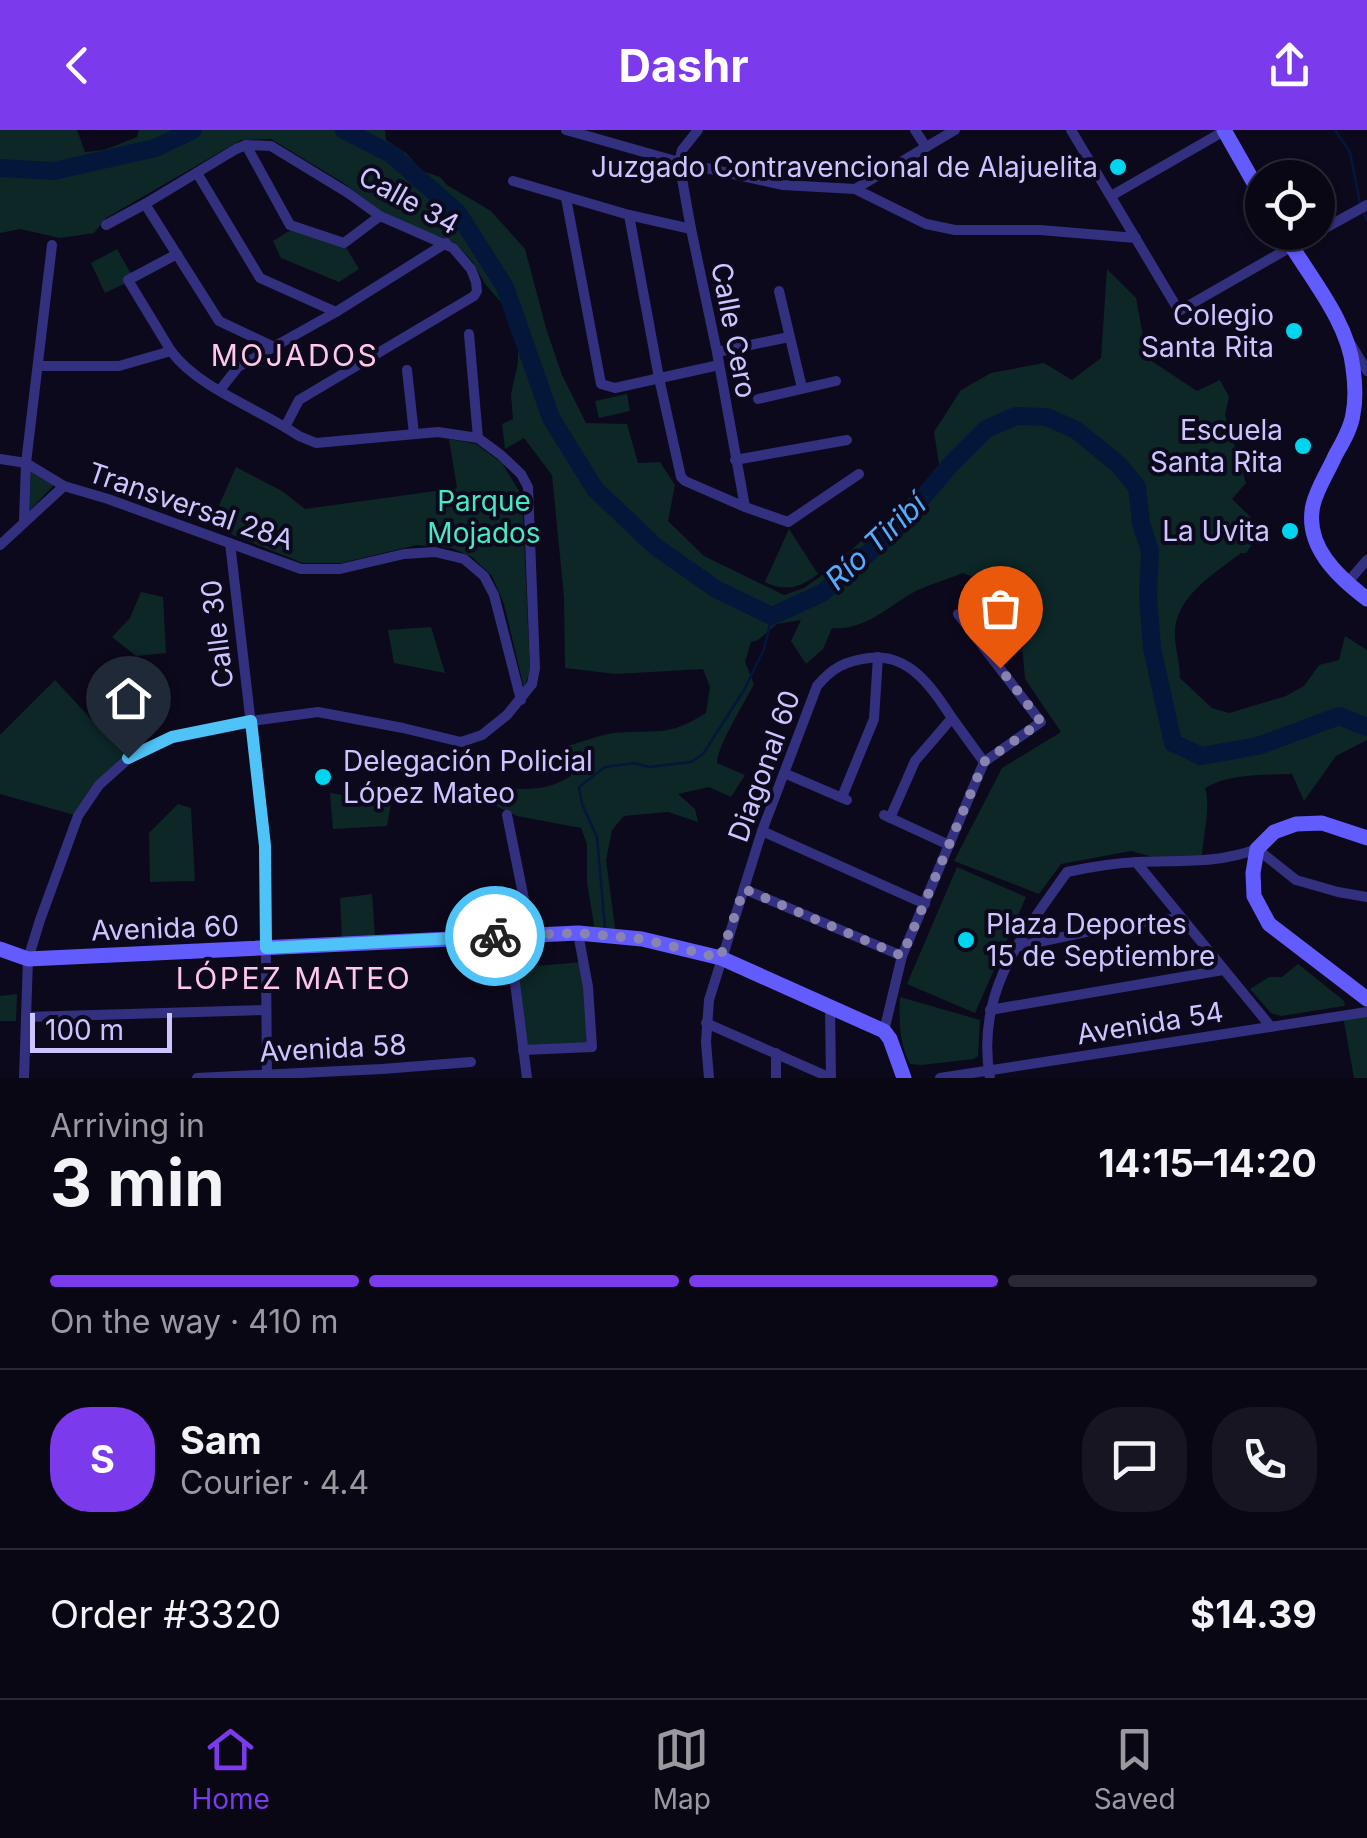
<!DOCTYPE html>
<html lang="en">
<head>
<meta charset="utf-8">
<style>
  :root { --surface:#0a0715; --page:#181522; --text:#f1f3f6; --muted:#9999a0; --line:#2a2834; --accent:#7c3aed }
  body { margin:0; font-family:Inter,sans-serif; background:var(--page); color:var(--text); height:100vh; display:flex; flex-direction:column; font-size:38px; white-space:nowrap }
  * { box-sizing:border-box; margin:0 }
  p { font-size:32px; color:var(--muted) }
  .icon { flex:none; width:55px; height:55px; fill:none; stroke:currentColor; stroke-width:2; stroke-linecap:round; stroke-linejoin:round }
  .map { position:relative; height:948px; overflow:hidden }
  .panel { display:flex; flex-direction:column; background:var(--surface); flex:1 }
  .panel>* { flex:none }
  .tools { position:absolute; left:1245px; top:30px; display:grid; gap:20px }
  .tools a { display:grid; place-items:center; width:90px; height:90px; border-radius:50%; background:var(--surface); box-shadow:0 2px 8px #0004,0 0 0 2px var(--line); font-size:50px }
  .scale { position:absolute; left:30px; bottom:25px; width:142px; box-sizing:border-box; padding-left:10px; border:5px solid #ccc5ff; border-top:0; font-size:28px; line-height:35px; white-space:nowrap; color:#ccc5ff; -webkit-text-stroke:8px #0d091c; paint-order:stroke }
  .pin { position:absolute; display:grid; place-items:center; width:85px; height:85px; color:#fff; margin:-102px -42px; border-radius:50% 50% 50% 0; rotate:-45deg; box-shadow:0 0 10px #0007 }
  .pin .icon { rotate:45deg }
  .courier { position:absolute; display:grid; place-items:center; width:100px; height:100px; margin:-50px; border:8px solid #4fc3f7; border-radius:50%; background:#fff; color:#222; box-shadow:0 2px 12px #0007 }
  .overview em { font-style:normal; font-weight:700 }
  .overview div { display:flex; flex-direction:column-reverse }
  .overview { display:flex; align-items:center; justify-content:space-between; height:170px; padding:0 50px }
  h1 { font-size:65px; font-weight:700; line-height:75px }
  .bar { display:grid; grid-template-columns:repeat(4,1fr); gap:15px 10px; align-content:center; height:120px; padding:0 50px }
  .bar i { height:12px; border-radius:8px; background:var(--line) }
  .bar .active { background:var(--accent) }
  .bar p { grid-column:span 4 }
  .line { display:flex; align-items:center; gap:25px; padding:0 50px; border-top:2px solid var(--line) }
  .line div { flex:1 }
  .round { display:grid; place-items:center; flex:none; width:105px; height:105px; border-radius:40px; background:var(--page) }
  header { display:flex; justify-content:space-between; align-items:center; height:130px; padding:0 50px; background:var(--accent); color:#fff; font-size:45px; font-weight:700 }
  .tabs { display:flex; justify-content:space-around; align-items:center; height:140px; border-top:2px solid var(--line); background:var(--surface); font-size:28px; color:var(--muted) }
  .tabs a { display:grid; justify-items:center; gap:5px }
  .tabs .active { color:var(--accent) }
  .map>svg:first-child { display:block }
</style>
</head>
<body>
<header><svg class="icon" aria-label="back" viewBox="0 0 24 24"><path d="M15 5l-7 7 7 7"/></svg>Dashr<svg class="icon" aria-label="share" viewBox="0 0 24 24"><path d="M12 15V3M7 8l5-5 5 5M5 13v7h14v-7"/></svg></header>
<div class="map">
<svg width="1367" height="948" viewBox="0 0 1367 948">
  <rect width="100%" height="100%" fill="#0d091c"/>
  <!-- green -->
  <g fill="#0c2726">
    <path d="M0 0H77L85 22 104 20 137 7 139 0H385L386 10 406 23 422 41 440 47 447 55 491 81 525 119 546 198 562 245 586 293 627 294 638 333 660 332 675 355 668 391 704 426 784 465 804 458 828 441 940 340 934 302 961 260 991 243 1044 233 1072 250 1101 228 1107 139 1136 168 1147 228 1197 261 1220 250 1229 267 1225 285 1246 353 1232 369 1263 399 1246 423H1241C1214 444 1172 468 1175 508 1176 522 1180 534 1180 548L1212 578 1229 583 1286 566 1304 556 1319 535 1339 530 1345 506 1367 520V610L1336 626 1304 671 1292 644C1264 645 1230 643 1205 658 1211 676 1203 706 1202 726L1164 730 1131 721 1061 734 1039 764 954 731 1002 638 1061 602 1025 549 1022 514 1014 480 994 456 963 443C948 449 933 453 918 460 890 474 867 501 832 498L823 519 806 534 791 511 801 490 777 494 758 510 751 512 745 532 754 554C745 572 717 616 717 633L745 645 731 667 709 657 678 664 695 679 698 692 668 682 624 686 612 700 606 730 616 805 595 801 587 752V714L581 698 517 686 490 673 492 657C523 659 544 663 571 646L567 627V616C582 612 599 605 614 603 656 599 667 608 706 583L710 557 703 539 616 544 565 538 564 467 552 345 524 308 505 319 502 294 513 289 511 264 518 233V211L507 179 485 154 473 132 455 113 388 86 342 52 271 9 241 10 106 88 94 103 60 108 20 99 0 103Z"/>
    <polygon points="294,98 345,116 359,139 339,152 281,128 273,111"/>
    <polygon points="117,119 131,144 126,153 105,163 91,133"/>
    <polygon points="627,264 630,281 599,288 595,271"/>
    <polygon points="449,309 476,314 502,333 522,366 530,540 524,558 504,474 492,446 472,427 452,418 417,415 341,433 303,433 210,396 236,337 282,361 305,379 457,358"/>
    <polygon points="31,341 54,355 29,381"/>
    <path d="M789 399 818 444C801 458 784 462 765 452Z"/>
    <polygon points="141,462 163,467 166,523 136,526 112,507 130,488"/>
    <polygon points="431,497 445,543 394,533 388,500"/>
    <polygon points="55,550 128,629 78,686 0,664 0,605"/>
    <polygon points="330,663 391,673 387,696 333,699"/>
    <polygon points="178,674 191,678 195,751 150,752 149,703"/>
    <polygon points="957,737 1026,767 975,883 907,854"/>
    <polygon points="372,764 375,807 342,810 340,768"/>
    <polygon points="582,832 592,917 523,920 513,838"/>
    <polygon points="1298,834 1343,870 1345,873 1344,876 1281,886 1271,883 1250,859 1269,847 1282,847"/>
    <polygon points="17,864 16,891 0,891 0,866"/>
    <path d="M900 867 980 890 978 926 974 929 922 935 910 934C899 913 899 890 900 867Z"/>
    <polygon points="1367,882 1367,948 1354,948 1343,886"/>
  </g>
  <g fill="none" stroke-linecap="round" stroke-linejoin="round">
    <!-- stream -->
    <g stroke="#04173b" stroke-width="2.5">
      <polyline points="1335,0 1350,22 1360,73"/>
      <polyline points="1363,80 1367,91"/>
      <polyline points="605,798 597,707 582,674 579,657 605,637 635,633 649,637 691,632 703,624 744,560 764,519 772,486"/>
    </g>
    <!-- river -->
    <g stroke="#04173b" stroke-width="18">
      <polyline points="344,0 391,24 458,83 505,157 551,288 595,359 656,417 716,459 772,486 822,463 895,400 951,334 986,299 1016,286 1047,287 1076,300 1119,335 1137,357 1141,393 1150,421 1148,466 1152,518 1173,613 1201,626 1258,616 1339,586 1367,597"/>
      <polyline points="0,38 54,41 155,18 193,0"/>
    </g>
    <!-- street -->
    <g stroke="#343080" stroke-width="10">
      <polyline points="566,0 679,32 783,55 855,59 926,94 955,100 1040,100 1136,108"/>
      <polyline points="698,0 682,20 679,32 691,99 717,222 745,377"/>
      <polyline points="915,0 926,17"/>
      <polyline points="1071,0 1179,181 1317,102"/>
      <polyline points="246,15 290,95 344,113 380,86"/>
      <polyline points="197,43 260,148 336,182"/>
      <polyline points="513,51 629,85 691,99"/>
      <polyline points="855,59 955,0"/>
      <polyline points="1111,66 1226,0"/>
      <polyline points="566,68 601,254 615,258 719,235"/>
      <polyline points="145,74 219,191 272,216"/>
      <polyline points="629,85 659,248 681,347 685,351 745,377 788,392 859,344"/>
      <polyline points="106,95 145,74 236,19 246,15 271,16 348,63 380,86 453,118 471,139 476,152 477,161 474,166 299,270 285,297"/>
      <polyline points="1318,102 1367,75"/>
      <polyline points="779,161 802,258"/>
      <polyline points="469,204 478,308"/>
      <polyline points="1352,216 1367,241"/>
      <polyline points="717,222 789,207"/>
      <polyline points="38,236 119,236 171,221"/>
      <polyline points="407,240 414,304"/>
      <polyline points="220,260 238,237 336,182 446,113"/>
      <polyline points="758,269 836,251"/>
      <polyline points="0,329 26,333 64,356 108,369 301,439 340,439 404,424 435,422 464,429 484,446 494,465 521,570"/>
      <polyline points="735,330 847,310"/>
      <polyline points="24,391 26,333 52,115"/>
      <polyline points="230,413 265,716 267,948"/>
      <polyline points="0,415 64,356"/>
      <polyline points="1347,453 1367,430"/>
      <polyline points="784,643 847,670"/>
      <polyline points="842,667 874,589 878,527"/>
      <polyline points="507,685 531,804"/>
      <polyline points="884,685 949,715"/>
      <polyline points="890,688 915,631 952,588"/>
      <polyline points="762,701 925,774"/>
      <polyline points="1136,732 1271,897"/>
      <polyline points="744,759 902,826"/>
      <polyline points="509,805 527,948"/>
      <polyline points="1015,817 1119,795 1181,788"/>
      <polyline points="830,877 831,948"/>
      <polyline points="990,880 1223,840"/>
      <polyline points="26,887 266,880"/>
      <polyline points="706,893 831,948"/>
      <polyline points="884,901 902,826 984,632 1041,592 958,484"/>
      <polyline points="523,920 592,917 588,857 578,803"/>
      <path d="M24 948 28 829 40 790 78 686 99 655 128 629 172 607 251 591 318 582 403 598 461 612 482 605 507 585 532 554 535 538 528 357 521 344 501 325 478 308 438 302 316 313 299 306C260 279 199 259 171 221L128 150 177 124"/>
      <polyline points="197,948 382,939 471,932"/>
      <path d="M709 948 706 912 709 870 762 701 817 556C832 538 845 531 869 528 910 523 932 558 952 588 963 603 973 617 984 632"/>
      <polyline points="776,948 776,923"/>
      <polyline points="940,948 1367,882"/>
      <path d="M990 948C975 863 1021 807 1067 742 1090 737 1115 733 1138 732 1180 730 1217 734 1257 719L1296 750 1338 762 1367 767"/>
    </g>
    <!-- secondary -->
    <g stroke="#625cff" stroke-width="15">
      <polyline points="1224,0 1262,67"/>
      <path d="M1283 102C1307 144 1348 190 1353 238 1355 252 1356 269 1353 284 1351 299 1342 313 1335 326 1328 342 1317 358 1313 375 1304 416 1338 447 1367 469"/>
      <polyline points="1367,708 1322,693 1296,694 1274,702 1257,719 1253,743 1254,766 1269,794 1367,869"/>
      <polyline points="0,819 28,829 578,803 642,809 721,828 884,901 890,909 904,948"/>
    </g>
  </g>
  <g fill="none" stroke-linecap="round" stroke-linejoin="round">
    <!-- done -->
    <polyline stroke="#8983b0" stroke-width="10" stroke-dasharray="0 18" points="495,806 578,803 642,809 720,828 744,759 902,826 984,632 1041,592 1000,538"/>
    <!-- route -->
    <polyline stroke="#4fc3f7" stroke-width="12" points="128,628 172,607 251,591 265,716 266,818 495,806"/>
  </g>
  <!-- markers -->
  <g fill="#00d5f0" stroke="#0d091c" stroke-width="4">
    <circle cx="1118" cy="37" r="10"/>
    <circle cx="1294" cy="201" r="10"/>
    <circle cx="1303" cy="316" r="10"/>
    <circle cx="1290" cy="401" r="10"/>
    <circle cx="323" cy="647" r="10"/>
    <circle cx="966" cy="810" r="10"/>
  </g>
  <g text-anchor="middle" stroke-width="8" stroke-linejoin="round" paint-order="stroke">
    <!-- poi labels -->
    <g font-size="28" fill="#ccc5ff" stroke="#0d091c" text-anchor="end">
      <text x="1098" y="47">Juzgado Contravencional de Alajuelita</text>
      <text x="1274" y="195">Colegio<tspan x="1274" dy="32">Santa Rita</tspan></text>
      <text x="1283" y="310">Escuela<tspan x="1283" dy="32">Santa Rita</tspan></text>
      <text x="1270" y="411">La Uvita</text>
      <text x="343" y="641" text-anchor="start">Delegación Policial<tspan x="343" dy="32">López Mateo</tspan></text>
      <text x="986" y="804" text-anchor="start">Plaza Deportes<tspan x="986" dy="32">15 de Septiembre</tspan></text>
    </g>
    <!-- street labels -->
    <g font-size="28" fill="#ccc5ff" stroke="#0d091c">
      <text transform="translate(409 70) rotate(29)" y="10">Calle 34</text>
      <text transform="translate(734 200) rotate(79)" y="10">Calle Cero</text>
      <text transform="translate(191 376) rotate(19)" y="10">Transversal 28A</text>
      <text transform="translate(217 504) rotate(-97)" y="10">Calle 30</text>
      <text transform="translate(764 636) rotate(-70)" y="10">Diagonal 60</text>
      <text transform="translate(165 798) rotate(-2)" y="10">Avenida 60</text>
      <text transform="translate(1150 893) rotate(-9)" y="10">Avenida 54</text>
      <text transform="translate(333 918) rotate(-3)" y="10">Avenida 58</text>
    </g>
    <!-- park labels -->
    <g font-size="28" fill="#47e9c2" stroke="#0d091c">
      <text x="484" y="381">Parque<tspan x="484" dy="32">Mojados</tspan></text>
    </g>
    <!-- neighbourhood labels -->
    <g font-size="30" letter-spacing="2.5" fill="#ffc7ea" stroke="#0d091c">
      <text x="295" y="236">MOJADOS</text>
      <text x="294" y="859">LÓPEZ MATEO</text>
    </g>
    <!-- water labels -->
    <g font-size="30" font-style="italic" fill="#53adff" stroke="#0d091c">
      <text transform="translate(876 412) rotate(-43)" y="10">Río Tiribí</text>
    </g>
  </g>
</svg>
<div class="tools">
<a><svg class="icon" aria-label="locate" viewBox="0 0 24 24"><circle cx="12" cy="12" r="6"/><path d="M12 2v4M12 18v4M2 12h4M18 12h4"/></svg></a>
</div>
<div class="scale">100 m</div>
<div class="pin" style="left:1000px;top:538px;background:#ea580c"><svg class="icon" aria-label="bag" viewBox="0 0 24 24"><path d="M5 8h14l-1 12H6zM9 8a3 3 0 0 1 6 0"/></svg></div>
<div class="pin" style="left:128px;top:628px;background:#1f2937"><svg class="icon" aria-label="home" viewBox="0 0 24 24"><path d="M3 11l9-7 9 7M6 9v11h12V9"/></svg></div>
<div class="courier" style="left:495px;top:806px"><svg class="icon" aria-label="bike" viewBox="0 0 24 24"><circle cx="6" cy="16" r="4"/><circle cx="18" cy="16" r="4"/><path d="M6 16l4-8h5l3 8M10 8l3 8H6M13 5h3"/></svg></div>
</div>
<section class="panel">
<div class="overview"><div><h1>3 min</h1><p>Arriving in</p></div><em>14:15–14:20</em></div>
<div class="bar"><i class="active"></i><i class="active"></i><i class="active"></i><i></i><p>On the way · 410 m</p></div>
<div class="line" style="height:180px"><b class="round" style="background:var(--accent);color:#fff">S</b><div><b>Sam</b><p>Courier · 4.4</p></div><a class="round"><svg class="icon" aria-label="chat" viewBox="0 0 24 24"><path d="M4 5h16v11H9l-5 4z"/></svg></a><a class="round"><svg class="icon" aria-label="phone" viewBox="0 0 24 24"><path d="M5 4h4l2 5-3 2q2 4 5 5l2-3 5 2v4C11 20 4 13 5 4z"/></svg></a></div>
<div class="line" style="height:130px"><div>Order #3320</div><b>$14.39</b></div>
</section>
<nav class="tabs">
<a class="active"><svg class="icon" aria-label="home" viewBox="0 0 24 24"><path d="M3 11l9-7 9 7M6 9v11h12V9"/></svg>Home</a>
<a><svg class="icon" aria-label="map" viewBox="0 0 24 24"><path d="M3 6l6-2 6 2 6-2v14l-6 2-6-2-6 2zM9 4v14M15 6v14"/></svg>Map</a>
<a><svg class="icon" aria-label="saved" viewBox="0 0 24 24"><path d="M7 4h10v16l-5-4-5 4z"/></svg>Saved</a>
</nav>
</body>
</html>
